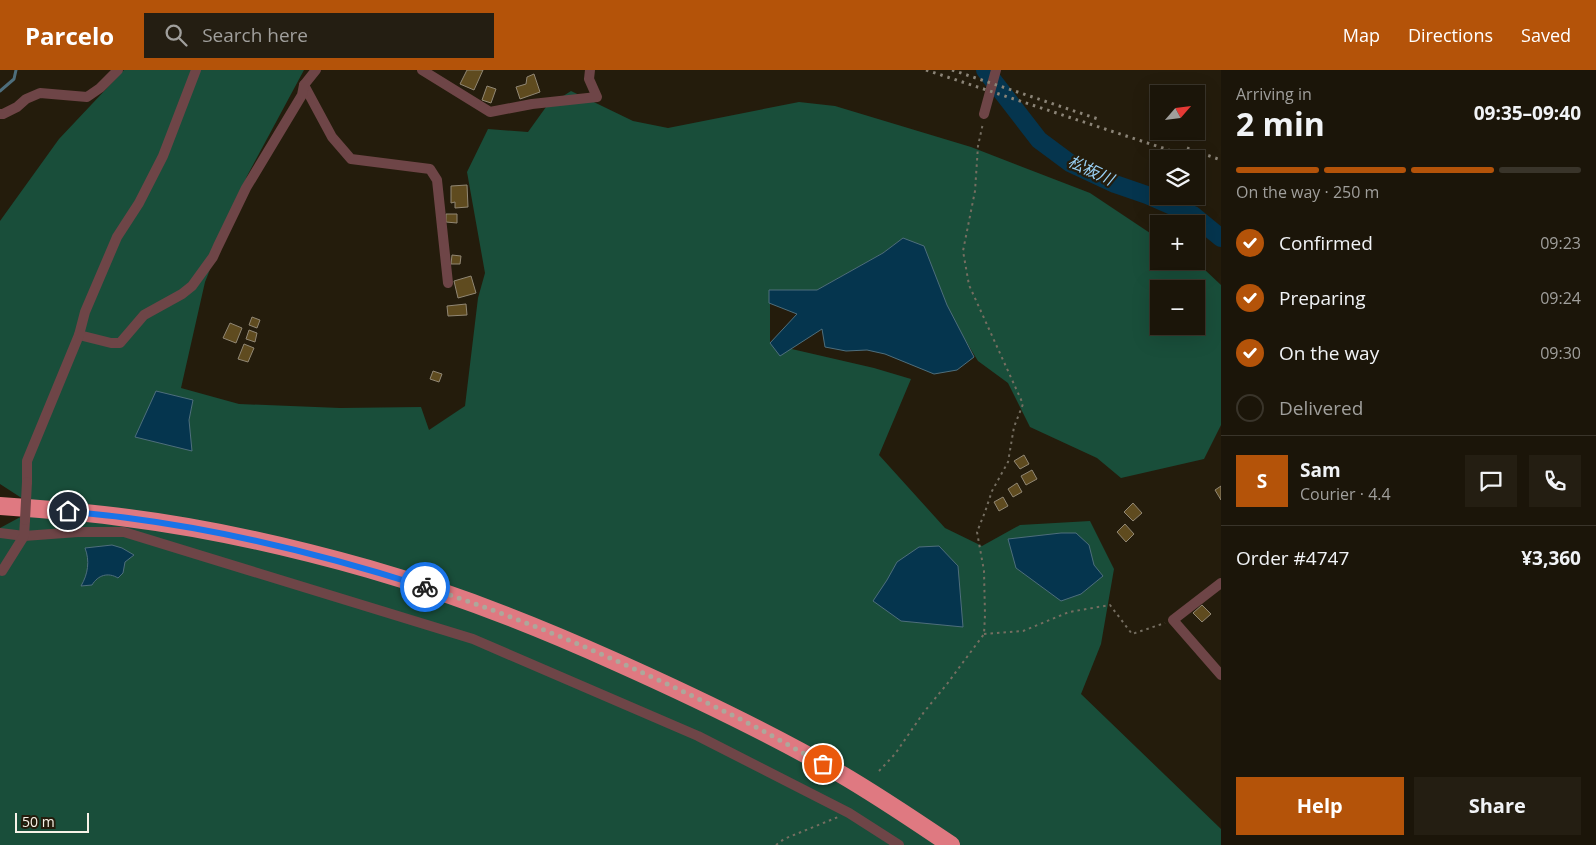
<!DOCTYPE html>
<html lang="en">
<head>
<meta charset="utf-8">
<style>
  :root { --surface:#1b1509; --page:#241e12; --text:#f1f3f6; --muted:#a09f9c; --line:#39342a; --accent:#b45309 }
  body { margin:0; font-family:"Open Sans","Noto Sans JP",sans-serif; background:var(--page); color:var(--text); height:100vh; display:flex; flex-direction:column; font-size:19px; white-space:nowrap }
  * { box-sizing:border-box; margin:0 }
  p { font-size:16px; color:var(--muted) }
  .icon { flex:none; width:28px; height:28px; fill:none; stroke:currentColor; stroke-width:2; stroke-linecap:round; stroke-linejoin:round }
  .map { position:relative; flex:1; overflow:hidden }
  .sheet { display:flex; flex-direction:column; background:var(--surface); width:375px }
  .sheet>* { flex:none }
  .needle { width:32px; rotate:62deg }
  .buttons { position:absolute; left:1150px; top:15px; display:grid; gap:10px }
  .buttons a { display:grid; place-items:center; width:55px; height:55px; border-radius:0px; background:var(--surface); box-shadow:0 5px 20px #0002,0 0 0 1px var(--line); font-size:25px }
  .scale { position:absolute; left:15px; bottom:12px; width:74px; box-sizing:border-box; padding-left:5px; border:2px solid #f7f2e8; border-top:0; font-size:14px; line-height:18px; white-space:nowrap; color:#f7f2e8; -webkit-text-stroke:4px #241c0c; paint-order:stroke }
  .pin { position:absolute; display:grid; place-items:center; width:42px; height:42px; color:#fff; margin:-21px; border:2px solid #fff; border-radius:50%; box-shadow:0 1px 5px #0007 }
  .courier { position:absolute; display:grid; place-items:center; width:50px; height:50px; margin:-25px; border:4px solid #1a73e8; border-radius:50%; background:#fff; color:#222; box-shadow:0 1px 6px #0007 }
  .head em { font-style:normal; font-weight:700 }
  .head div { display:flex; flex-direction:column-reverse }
  .head { display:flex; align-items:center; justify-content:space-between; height:85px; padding:0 15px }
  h1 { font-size:32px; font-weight:700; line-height:38px }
  .bar { display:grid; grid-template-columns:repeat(4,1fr); gap:8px 5px; align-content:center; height:60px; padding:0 15px }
  .bar i { height:6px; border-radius:4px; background:var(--line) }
  .bar .selected { background:var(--accent) }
  .bar p { grid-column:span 4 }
  .line { display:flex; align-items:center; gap:12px; padding:0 15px; border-top:1px solid var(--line) }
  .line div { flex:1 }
  .round { display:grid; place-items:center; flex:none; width:52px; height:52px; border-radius:0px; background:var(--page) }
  ol { padding:0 15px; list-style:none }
  li { display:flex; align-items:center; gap:15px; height:55px }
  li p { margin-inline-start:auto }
  li .icon { padding:5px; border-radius:50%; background:var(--accent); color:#fff; stroke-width:4 }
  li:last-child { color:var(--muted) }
  li i { width:28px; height:28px; border:2px solid var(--line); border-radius:50% }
  .action { display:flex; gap:10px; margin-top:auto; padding:10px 15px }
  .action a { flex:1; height:58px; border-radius:0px; background:var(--accent); color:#fff; font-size:20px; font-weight:700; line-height:58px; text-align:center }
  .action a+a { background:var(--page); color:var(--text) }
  header { display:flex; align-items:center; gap:30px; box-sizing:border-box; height:70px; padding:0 25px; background:var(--accent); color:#fff }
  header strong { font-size:24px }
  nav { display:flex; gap:28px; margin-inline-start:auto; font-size:18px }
  .search { width:350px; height:45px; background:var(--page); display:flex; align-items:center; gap:12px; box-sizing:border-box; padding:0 18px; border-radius:0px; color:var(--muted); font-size:19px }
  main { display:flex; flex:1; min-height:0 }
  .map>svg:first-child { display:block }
</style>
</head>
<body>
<header>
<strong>Parcelo</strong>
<div class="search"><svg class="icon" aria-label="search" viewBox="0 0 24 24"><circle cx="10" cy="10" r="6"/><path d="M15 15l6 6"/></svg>Search here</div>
<nav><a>Map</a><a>Directions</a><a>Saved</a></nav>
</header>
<main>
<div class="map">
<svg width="1221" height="775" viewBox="0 0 1221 775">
  <rect width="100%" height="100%" fill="#241c0c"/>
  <!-- forest -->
  <path fill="#194e3a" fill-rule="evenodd" d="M124 0H304L247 106 205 212 181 318 239 334 340 338 421 337 429 360 465 336 478 228 485 203 467 102 488 59 528 62 546 37 571 21 633 51 668 58 799 32 835 36 971 77 1090 123 1159 169V191H1192L1204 199 1221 215V355L1204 389 1121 408 1097 388 1030 357 1008 313 978 291 903 168 883 183 817 220H770V274L874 298 911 309 879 385 945 458 982 476 1020 455 1090 451 1114 499 1101 574 1081 624 1221 759V775H0V458L37 438 0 414V151L59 69ZM1159 219H1196V256H1159Z"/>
  <!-- water -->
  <g fill="#05354e" stroke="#4e6e7c">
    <polygon points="903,168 924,176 947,235 974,287 957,300 934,304 885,284 867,280 846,281 825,277 822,259 780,286 770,273 797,244 769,233 769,220 817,220 883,183"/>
    <polygon points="156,321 193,330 189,350 192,381 135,367"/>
    <polygon points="1061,463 1076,463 1089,475 1094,495 1103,506 1081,524 1061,531 1016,498 1008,469"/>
    <path d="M112 475 122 478 134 485 125 492 123 503 118 508C108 502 98 505 92 515L81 516C88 504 90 491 85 478Z"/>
    <polygon points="939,476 958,496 963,557 901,551 873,531 887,510 897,492 919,477"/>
  </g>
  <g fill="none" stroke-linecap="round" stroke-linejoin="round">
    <!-- stream -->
    <polyline stroke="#4e6e7c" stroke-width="3" points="0,21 14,9 16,0"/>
    <!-- river -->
    <polyline stroke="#05354e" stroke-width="18" points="985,0 1039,70 1070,93 1115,114 1147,125 1193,145 1221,168"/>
  </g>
  <!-- building -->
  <g fill="#5f4b1f" stroke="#918774">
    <polygon points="467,0 483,0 474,20 460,14"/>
    <polygon points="534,4 540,22 520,29 516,17 526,14 527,7"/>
    <polygon points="487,16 496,19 491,33 482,30"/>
    <polygon points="467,115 468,137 455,138 455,132 451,133 451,116"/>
    <polygon points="446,144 457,144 457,153 446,152"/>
    <polygon points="452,185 461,186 460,194 451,194"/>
    <polygon points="471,206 476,223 458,228 454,211"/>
    <polygon points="466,234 467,245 448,246 447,236"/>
    <polygon points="252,247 260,250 257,258 249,255"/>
    <polygon points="230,253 242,258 236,273 223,268"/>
    <polygon points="249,260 257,263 255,272 246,269"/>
    <polygon points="244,274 254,278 248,292 238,289"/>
    <polygon points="433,301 442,304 439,312 430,309"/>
    <polygon points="1024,385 1029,394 1020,399 1014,391"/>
    <polygon points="1032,400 1037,409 1026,415 1021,406"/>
    <polygon points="1017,413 1022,422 1013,427 1008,419"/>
    <polygon points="1221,416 1221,430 1215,420"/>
    <polygon points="1003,427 1008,436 999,441 994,432"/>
    <polygon points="1133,433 1142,443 1133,451 1124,442"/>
    <polygon points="1125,454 1134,464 1126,472 1117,462"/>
    <polygon points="1202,535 1211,544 1202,552 1193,543"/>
  </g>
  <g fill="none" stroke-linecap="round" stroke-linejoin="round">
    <!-- path -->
    <g stroke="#756e61" stroke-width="2" stroke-dasharray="2.5 4" stroke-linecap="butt">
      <polyline points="984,564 1023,561 1069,542 1110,535 1132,564 1165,553"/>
      <polyline points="879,701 895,684 924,642 947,614 984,564 985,545 984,501 977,462 985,442 992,421 1008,392 1014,357 1023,334 969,215 963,181 975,121 978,76 983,53"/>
      <polyline points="776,775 784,769 838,747"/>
    </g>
    <!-- minor -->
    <g stroke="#6e4547" stroke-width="10">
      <polyline points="422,0 490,42 532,34 597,27 589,9 590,0"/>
      <polyline points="304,15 332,67 351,89 430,99 437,110 448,213"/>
      <polyline points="0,44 3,44 17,37 26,29 40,23 87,27 100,18 118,0"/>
      <polyline points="984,44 996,0"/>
      <polyline points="79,265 111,273 120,273 144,245 182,224 192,216 213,187 218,176 246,118 302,25 304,15 316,0"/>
      <polyline points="27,412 27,391 79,265 85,242 117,167 139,133 163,86 196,0"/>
      <polyline points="0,463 24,466 78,462 124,462 473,569 698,666 849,743 899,775"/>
      <polyline points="2,501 24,466 25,450"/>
      <polyline points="1221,513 1173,550 1221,605"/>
    </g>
    <!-- motorway -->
    <path stroke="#df7981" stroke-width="18" d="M0 436C43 439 85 442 128 448 207 458 291 477 369 499 453 523 534 555 614 591 690 625 766 661 839 703 877 725 914 750 951 775"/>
    <!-- rail -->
    <g stroke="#8b8477" stroke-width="3" stroke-dasharray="2.5 5" stroke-linecap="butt">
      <polyline points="926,0 1196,89"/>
      <polyline points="952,0 1101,50"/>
      <polyline points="1187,78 1221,90"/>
    </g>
    <!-- minor-bridge -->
    <polyline stroke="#6e4547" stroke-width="10" points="25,450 27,412"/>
  </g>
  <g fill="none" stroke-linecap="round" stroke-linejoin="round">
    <!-- done -->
    <path stroke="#ada79b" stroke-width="5" stroke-dasharray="0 9" d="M425 517C533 551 638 599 740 649 768 663 795 679 823 694"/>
    <!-- route -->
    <path stroke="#1a73e8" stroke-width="6" d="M68 441C88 444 108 445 128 448 228 461 328 486 425 517"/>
  </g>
  <g text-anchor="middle" stroke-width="4.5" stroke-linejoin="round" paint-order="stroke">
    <!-- water labels -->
    <g font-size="16" font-style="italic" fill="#99d0f5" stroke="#241c0c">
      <text transform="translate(1091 100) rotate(25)" y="6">松板川</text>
    </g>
  </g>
</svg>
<div class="buttons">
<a><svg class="needle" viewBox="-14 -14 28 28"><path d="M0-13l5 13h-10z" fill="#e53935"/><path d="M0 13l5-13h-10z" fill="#a09f9c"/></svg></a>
<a><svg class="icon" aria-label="layers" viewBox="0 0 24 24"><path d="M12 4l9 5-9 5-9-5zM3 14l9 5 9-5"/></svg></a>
<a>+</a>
<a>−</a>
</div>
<div class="scale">50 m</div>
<div class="pin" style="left:823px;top:694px;background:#ea580c"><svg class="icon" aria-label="bag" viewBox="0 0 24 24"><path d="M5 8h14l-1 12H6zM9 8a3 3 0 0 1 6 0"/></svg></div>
<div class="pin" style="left:68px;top:441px;background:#1f2937"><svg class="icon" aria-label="home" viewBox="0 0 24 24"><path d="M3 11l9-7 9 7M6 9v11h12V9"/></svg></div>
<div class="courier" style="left:425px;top:517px"><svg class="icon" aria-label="bike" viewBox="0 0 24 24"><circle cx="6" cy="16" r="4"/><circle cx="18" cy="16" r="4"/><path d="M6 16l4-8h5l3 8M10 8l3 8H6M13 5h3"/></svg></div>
</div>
<section class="sheet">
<div class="head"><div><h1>2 min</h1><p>Arriving in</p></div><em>09:35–09:40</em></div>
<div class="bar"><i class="selected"></i><i class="selected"></i><i class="selected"></i><i></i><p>On the way · 250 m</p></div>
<ol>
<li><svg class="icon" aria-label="check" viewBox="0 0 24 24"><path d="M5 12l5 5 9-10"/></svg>Confirmed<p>09:23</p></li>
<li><svg class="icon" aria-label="check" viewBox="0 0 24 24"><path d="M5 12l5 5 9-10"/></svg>Preparing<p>09:24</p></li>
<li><svg class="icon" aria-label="check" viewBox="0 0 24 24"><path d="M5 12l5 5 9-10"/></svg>On the way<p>09:30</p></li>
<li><i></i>Delivered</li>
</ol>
<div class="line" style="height:90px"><b class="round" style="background:var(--accent);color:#fff">S</b><div><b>Sam</b><p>Courier · 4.4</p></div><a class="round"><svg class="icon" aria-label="chat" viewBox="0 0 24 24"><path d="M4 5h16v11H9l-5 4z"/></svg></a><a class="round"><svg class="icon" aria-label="phone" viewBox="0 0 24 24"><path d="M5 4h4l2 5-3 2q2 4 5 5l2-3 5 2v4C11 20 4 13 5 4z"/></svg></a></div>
<div class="line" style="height:65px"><div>Order #4747</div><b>¥3,360</b></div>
<div class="action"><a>Help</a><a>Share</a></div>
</section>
</main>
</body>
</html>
